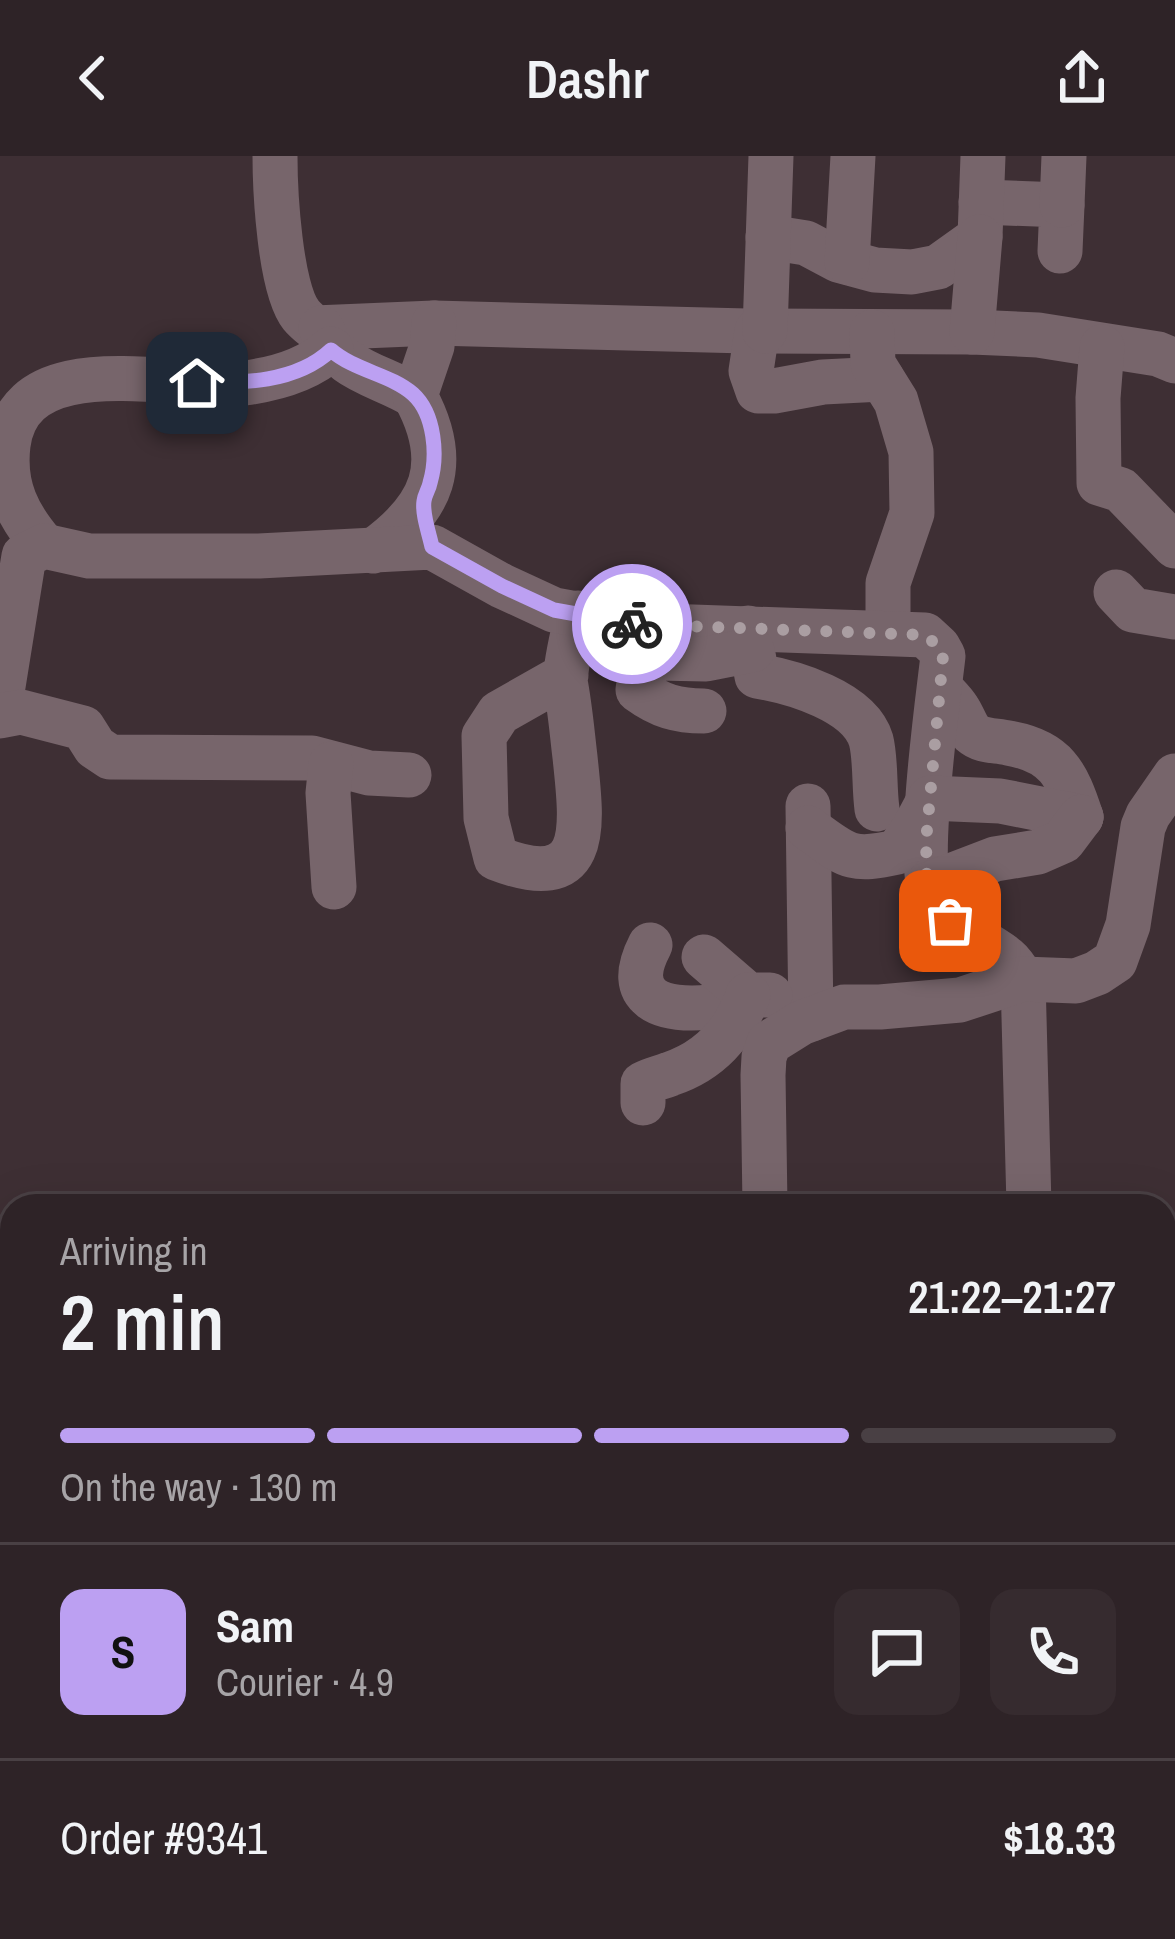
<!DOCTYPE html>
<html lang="en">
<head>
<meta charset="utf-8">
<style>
  :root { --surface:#2e2327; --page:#362b2f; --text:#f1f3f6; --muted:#a7a4a7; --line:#494044; --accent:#bca0f2 }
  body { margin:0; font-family:"Archivo Narrow",sans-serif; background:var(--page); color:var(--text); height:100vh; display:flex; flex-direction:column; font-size:45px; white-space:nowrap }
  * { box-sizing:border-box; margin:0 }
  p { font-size:39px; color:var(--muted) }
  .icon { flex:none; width:66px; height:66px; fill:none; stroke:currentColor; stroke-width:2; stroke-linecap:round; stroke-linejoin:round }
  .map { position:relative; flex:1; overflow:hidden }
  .panel { position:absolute; left:0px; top:1038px; width:1176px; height:747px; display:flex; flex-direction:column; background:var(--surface); border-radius:36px 36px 0 0; box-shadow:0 12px 48px #0002,0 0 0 3px var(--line) }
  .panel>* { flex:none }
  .pin { position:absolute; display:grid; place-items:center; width:102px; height:102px; color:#fff; margin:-51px; border-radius:24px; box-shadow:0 6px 18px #0006 }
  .courier { position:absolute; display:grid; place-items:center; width:120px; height:120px; margin:-60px; border:9px solid #bca0f2; border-radius:50%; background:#fff; color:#222; box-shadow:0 3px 15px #0007 }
  .summary em { font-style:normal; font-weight:600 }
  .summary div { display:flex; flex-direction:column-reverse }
  .summary { display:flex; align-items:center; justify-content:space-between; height:204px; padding:0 60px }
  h1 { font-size:78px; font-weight:600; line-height:90px }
  .bar { display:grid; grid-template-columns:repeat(4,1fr); gap:18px 12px; align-content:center; height:144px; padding:0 60px }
  .bar i { height:15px; border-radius:9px; background:var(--line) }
  .bar .current { background:var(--accent) }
  .bar p { grid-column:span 4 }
  .line { display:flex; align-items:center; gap:30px; padding:0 60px; border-top:3px solid var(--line) }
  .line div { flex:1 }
  .round { display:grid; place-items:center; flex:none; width:126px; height:126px; border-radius:24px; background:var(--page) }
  header { display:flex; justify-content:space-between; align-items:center; height:156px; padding:0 60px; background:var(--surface); font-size:54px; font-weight:600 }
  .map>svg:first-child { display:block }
</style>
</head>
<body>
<header><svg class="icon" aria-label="back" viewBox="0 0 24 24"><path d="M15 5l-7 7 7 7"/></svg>Dashr<svg class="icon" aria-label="share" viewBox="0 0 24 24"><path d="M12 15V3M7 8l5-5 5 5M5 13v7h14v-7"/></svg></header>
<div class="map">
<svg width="1175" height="1783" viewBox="0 0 1175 1783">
  <rect width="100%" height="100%" fill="#3e2f34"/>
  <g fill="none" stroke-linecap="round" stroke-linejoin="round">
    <!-- minor -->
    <g stroke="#77656b" stroke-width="45">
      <path d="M275 0C275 35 280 133 301 159 305 164 310 168 315 172L434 167 747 175 972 176 1038 179 1158 198 1175 205"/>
      <polyline points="981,46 1062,49 1060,95"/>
      <polyline points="1062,49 1064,0"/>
      <polyline points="768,81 806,87 838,104 875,114 912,116 938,111 980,81 983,0"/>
      <polyline points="847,106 853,0"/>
      <path d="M321 172C341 216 376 217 415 240"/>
      <polyline points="757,175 751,215 758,235 774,235 823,226 882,223"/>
      <polyline points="765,175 771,0"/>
      <polyline points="872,176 873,208 896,245 911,296 912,357 888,427 888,477"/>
      <polyline points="972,176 980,81"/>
      <polyline points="1102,191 1098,242 1099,327 1121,334 1175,390"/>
      <path d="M44 390C18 360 3 331 8 289 21 187 179 235 245 227 275 223 308 214 331 193"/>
      <path d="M373 395C433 352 452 308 415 240L432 190 434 167"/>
      <polyline points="1116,436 1133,454 1175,461"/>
      <path d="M748 472 757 520C793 526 859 545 871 584 876 603 874 632 877 653"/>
      <path d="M566 519 499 557 484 580 486 662 496 702C593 740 582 669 575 601 572 576 570 551 565 525 567 502 572 480 578 457"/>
      <path d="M940 532C946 539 953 545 958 553 963 560 966 571 972 577 982 586 996 584 1008 587 1056 595 1067 618 1081 661"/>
      <path d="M0 549 24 400 44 390 89 400H259L432 391 502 430 554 454 637 469 925 479 938 491 943 500C938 545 912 722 936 752 954 774 983 784 1005 801 1013 806 1017 816 1023 823L1029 1050"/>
      <path d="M704 555C677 555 660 550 638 534L642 506 657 502 706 503 752 494"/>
      <polyline points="0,560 21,556 83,572 95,591 110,601 312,602 369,617 409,619"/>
      <polyline points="331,608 328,637 334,731"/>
      <polyline points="808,650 811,863"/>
      <path d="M808 672C846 699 849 707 897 696L913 674 930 642 1000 645 1081 661"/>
      <polyline points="927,729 995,703 1038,696 1063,685 1081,661"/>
      <path d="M650 789C622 843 662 856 710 851 723 849 736 843 748 839"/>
      <polyline points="704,801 748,839 770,839"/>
      <path d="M643 947V928C652 923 660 922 670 918 709 905 735 877 748 839"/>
      <polyline points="765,1050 763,919 764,901 769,887 801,867 844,851 880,851 960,844 1023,823 1076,825 1097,817 1115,805 1128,769 1143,671 1148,659 1175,620"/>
      <polyline points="1164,1393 1175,1393"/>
      <polyline points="0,1511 12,1510"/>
      <polyline points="1164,1704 1175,1704"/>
      <polyline points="57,1773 57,1783"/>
      <polyline points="389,1773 389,1783"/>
      <polyline points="577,1773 578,1783"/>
      <polyline points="810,1773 810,1783"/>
    </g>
  </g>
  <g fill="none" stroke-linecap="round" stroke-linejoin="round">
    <!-- done -->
    <polyline stroke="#aa9ea2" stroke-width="12" stroke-dasharray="0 21.6" points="632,468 925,479 938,490 943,500 926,685 927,729 933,750 950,765"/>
    <!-- route -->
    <path stroke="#bca0f2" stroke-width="15" d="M197 227C242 227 296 227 331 194 355 215 390 218 413 238 435 258 438 300 430 327 429 333 425 338 424 345 422 358 429 377 432 391L502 430 554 454 632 468"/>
  </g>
</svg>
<div class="pin" style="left:950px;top:765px;background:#ea580c"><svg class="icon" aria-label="bag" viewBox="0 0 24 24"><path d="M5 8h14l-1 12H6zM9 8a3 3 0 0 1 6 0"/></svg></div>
<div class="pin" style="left:197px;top:227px;background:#1f2937"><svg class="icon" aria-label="home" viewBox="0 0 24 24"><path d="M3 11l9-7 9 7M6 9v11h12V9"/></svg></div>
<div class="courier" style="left:632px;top:468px"><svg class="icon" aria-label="bike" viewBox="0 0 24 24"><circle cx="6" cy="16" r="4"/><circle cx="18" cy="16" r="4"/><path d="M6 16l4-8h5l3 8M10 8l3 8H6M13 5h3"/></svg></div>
<section class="panel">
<div class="summary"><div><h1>2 min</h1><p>Arriving in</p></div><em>21:22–21:27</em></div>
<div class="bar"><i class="current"></i><i class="current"></i><i class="current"></i><i></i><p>On the way · 130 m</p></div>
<div class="line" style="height:216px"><b class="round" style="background:var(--accent);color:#111">S</b><div><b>Sam</b><p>Courier · 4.9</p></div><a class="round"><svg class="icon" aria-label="chat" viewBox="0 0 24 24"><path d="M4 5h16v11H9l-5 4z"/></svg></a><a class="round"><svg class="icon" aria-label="phone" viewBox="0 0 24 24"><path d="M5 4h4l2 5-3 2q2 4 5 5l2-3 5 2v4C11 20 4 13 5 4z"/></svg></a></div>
<div class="line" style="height:156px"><div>Order #9341</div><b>$18.33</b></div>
</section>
</div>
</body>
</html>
